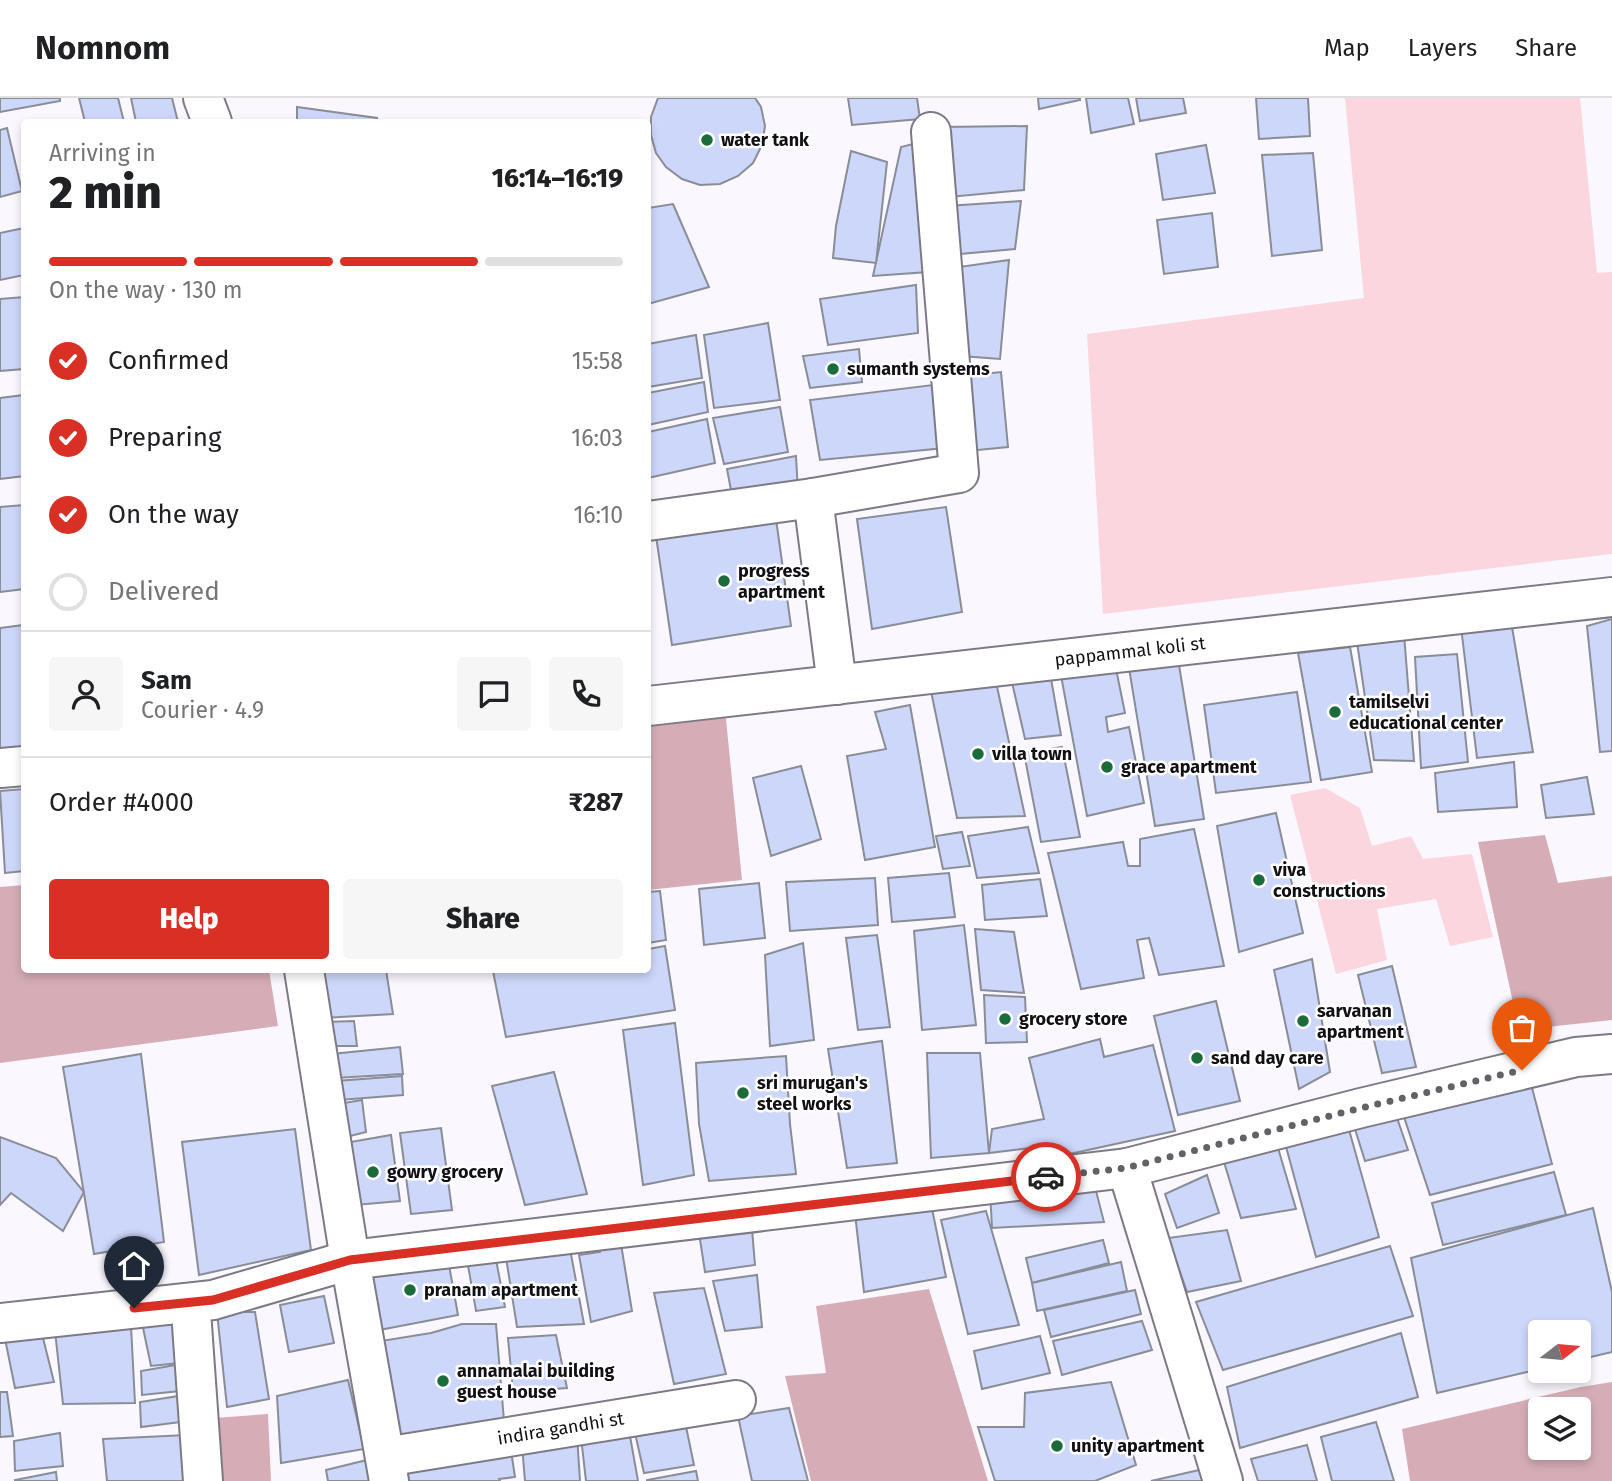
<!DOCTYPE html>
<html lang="en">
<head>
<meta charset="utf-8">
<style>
  :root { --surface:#fff; --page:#f6f6f6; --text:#202124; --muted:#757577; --line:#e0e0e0; --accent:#d93025 }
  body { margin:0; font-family:"Fira Sans",sans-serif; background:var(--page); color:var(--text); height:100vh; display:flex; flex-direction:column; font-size:26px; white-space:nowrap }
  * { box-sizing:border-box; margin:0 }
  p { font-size:23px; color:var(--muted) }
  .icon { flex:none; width:38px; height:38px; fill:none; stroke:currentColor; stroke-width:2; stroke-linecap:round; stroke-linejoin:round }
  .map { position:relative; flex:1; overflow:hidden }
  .details { position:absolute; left:21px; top:21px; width:630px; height:854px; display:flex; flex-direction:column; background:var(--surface); border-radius:7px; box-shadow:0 4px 10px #0003 }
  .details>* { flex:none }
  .needle { width:46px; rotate:74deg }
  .tools { position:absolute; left:1528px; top:1222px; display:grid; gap:14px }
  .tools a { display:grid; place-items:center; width:63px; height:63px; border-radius:7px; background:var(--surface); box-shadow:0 4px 10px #0003; font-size:35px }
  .pin { position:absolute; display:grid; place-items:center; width:60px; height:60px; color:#fff; margin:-72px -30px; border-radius:50% 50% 50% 0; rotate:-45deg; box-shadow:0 0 7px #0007 }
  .pin .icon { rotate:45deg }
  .courier { position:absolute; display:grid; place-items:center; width:70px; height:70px; margin:-35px; border:5px solid #d93025; border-radius:50%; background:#fff; color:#222; box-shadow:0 2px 9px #0007 }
  .headline em { font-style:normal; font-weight:800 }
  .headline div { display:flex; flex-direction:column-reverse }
  .headline { display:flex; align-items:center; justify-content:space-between; height:119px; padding:0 28px }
  h1 { font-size:46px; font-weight:800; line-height:52px }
  .bar { display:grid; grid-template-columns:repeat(4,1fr); gap:10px 7px; align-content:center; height:84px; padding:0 28px }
  .bar i { height:9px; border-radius:5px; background:var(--line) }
  .bar .selected { background:var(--accent) }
  .bar p { grid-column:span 4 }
  .line { display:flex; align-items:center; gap:18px; padding:0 28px; border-top:2px solid var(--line) }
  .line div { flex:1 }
  .round { display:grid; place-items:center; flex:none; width:74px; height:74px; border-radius:7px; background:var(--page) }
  ol { padding:0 28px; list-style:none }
  li { display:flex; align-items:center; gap:21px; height:77px }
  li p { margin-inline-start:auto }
  li .icon { padding:7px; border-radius:50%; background:var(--accent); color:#fff; stroke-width:4 }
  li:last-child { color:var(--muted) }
  li i { width:38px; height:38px; border:4px solid var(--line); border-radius:50% }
  .action { display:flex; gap:14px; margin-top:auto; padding:14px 28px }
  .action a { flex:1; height:80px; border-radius:7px; background:var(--accent); color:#fff; font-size:28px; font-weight:800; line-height:80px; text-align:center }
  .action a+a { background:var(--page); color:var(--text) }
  header { display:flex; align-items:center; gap:42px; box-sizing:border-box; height:98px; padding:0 35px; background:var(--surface); border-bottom:2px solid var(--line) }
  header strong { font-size:33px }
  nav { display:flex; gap:38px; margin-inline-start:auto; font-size:24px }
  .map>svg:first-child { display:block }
</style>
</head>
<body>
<header>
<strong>Nomnom</strong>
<nav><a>Map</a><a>Layers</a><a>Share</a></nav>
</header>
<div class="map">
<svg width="1612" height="1383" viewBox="0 0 1612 1383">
  <rect width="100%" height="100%" fill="#faf7ff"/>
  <!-- green -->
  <g fill="#fcd6de">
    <polygon points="1345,0 1580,0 1597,175 1612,174 1612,456 1103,516 1087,236 1364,200"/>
    <polygon points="1325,690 1360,710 1372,748 1411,738 1423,761 1472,756 1493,839 1450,848 1436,801 1377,811 1387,862 1336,876 1290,697"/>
  </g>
  <!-- forest -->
  <g fill="#d6adb6" fill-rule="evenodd">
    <polygon points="725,611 742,782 648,792 648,621"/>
    <polygon points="1545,737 1558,785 1612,778 1612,922 1519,932 1478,744"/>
    <polygon points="24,787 24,872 269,872 278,928 0,965 0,789"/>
    <polygon points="929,1191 988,1383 811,1383 785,1278 826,1275 816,1208"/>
    <path d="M1612 1284V1383H1410L1402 1331 1581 1289ZM1540 1311H1578V1349H1540Z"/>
    <polygon points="268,1316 271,1383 218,1383 214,1320"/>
  </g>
  <!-- building -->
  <g fill="#cdd7fa" stroke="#898d98" stroke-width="2">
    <polygon points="0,0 60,0 60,3 0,14"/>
    <polygon points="79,0 118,0 124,24 85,24"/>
    <polygon points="131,0 172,0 178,24 136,24"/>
    <polygon points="658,0 755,0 761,9 765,28 762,47 753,65 738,78 720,86 700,87 682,81 666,69 656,55 651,37 651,19"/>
    <polygon points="848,0 917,0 920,21 852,27"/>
    <polygon points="1038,0 1080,0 1080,2 1039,11"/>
    <polygon points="1086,0 1128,0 1134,26 1091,35"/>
    <polygon points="1136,0 1183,0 1186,15 1140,23"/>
    <polygon points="1256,0 1308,0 1310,38 1259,41"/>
    <polygon points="297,9 377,20 378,24 297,24"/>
    <polygon points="1027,28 1024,92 949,99 942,29"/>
    <polygon points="7,30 22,93 0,99 0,32"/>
    <polygon points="921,44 928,174 873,178 901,49"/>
    <polygon points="1206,47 1215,95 1163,102 1156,56"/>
    <polygon points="851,53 887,64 876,165 833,160 836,128"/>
    <polygon points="1313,55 1322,152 1272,158 1262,57"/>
    <polygon points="1021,103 1015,151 949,157 947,108"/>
    <polygon points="673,106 709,189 648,206 648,110"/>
    <polygon points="1212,115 1218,169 1164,176 1157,122"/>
    <polygon points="24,130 24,177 0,182 0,135"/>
    <polygon points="1009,162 1000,261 961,258 952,170"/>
    <polygon points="916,187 918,235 828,247 820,201"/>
    <polygon points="24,199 24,271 0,273 0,201"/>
    <polygon points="768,225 780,302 714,310 704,237"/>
    <polygon points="696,237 702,280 648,289 648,246"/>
    <polygon points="859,251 862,284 810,290 803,258"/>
    <polygon points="1001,274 1008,349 968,353 963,278"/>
    <polygon points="704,284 708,314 648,327 648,295"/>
    <polygon points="941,286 945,350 820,362 810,302"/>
    <polygon points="24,297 24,378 0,381 0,300"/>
    <polygon points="780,309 788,354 724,366 713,320"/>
    <polygon points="707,321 715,365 648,380 648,334"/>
    <polygon points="796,358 798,394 733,403 727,371"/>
    <polygon points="24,407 24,491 0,494 0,409"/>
    <polygon points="946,409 962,514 872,531 857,421"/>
    <polygon points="776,421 791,528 672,547 656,438"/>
    <polygon points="1510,517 1533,654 1477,660 1460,521"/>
    <polygon points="1612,521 1612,653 1600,654 1587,528"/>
    <polygon points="24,527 24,650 0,653 0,530"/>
    <polygon points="1404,536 1414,663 1374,662 1356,537"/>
    <polygon points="1350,549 1372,674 1321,682 1298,555"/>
    <polygon points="1457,556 1468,664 1421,670 1415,559"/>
    <polygon points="1115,566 1125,615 1106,619 1108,634 1129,629 1144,705 1087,718 1060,572"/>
    <polygon points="1179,567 1204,721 1155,728 1129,570"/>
    <polygon points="1050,575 1061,637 1025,641 1011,580"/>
    <polygon points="996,584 1025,718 957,720 931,593"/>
    <polygon points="1297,594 1311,684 1216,695 1204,607"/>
    <polygon points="910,607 935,749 865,762 847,658 886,651 875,614"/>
    <polygon points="1062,649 1080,739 1041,744 1024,655"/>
    <polygon points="1514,664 1517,709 1438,714 1435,675"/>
    <polygon points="801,668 821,741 771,758 753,680"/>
    <polygon points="1587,679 1594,716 1546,720 1541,687"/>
    <polygon points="24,691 24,773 5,775 0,693"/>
    <polygon points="1276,715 1303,835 1239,854 1217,728"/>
    <polygon points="1028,729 1039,775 977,780 968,738"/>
    <polygon points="1194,731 1224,868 1159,877 1149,840 1137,842 1144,880 1081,891 1048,755 1123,744 1128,768 1140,768 1140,741"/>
    <polygon points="962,734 970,768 943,771 936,738"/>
    <polygon points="949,775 955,819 892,824 888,780"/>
    <polygon points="875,780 878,827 790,833 786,784"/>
    <polygon points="1040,781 1047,818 985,822 982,787"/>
    <polygon points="759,785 765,840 704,847 699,791"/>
    <polygon points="660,793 666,842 648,845 648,794"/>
    <polygon points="964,827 976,927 922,932 914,833"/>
    <polygon points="975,831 1014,834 1024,895 981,892"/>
    <polygon points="877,837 890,929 858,932 846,840"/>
    <polygon points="803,845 814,942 770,948 765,857"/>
    <polygon points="665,848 675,912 506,939 493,873 504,872 648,872 648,851"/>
    <polygon points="1312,861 1330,974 1299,991 1274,872"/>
    <polygon points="1392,868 1416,969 1382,975 1358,877"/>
    <polygon points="319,872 386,872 393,916 323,920"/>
    <polygon points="984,897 1025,899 1027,944 986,945"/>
    <polygon points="1216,903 1240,1003 1178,1017 1154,918"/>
    <polygon points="354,923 357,948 327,948 326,924"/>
    <polygon points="675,925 694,1077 643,1087 623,932"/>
    <polygon points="1100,941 1104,959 1153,947 1175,1033 1051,1060 1047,1048 989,1055 992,1031 1044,1021 1029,960"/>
    <polygon points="882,943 897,1065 847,1070 828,951"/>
    <polygon points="400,949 403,976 335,980 332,956"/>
    <polygon points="927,955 980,955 989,1055 931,1060"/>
    <polygon points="141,956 164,1144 94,1156 63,969"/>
    <polygon points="786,958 790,1026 796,1076 709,1083 699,1026 696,965"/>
    <polygon points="554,974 587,1096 525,1107 492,988"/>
    <polygon points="402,978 403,997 339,1002 336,983"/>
    <polygon points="1531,986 1552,1066 1430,1097 1403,1016"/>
    <polygon points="362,1002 366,1034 346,1039 338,1006"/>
    <polygon points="1396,1017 1408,1052 1365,1063 1354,1028"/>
    <polygon points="1348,1028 1379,1139 1316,1159 1285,1045"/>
    <polygon points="441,1030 452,1112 411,1116 400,1035"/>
    <polygon points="295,1031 311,1152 199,1177 182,1044"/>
    <polygon points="391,1037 400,1103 355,1107 345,1045"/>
    <polygon points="0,1039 56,1060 84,1094 63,1133 11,1095 0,1107"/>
    <polygon points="1278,1050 1296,1111 1241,1120 1224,1064"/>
    <polygon points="1554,1074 1566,1117 1443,1147 1432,1105"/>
    <polygon points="1207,1077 1219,1115 1177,1130 1165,1096"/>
    <polygon points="1094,1085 1104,1124 992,1130 990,1092"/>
    <polygon points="930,1101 946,1179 864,1194 854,1107"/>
    <polygon points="1593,1110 1612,1194 1612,1254 1578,1262 1578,1234 1540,1234 1540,1271 1437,1295 1411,1160"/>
    <polygon points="986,1113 1019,1227 968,1236 941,1122"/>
    <polygon points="751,1119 755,1167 705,1174 697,1122"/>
    <polygon points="1227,1132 1241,1183 1187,1194 1168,1140"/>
    <polygon points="619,1134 632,1213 591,1224 579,1157 600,1154 596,1136"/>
    <polygon points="568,1140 584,1226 517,1229 504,1147"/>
    <polygon points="1103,1142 1109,1165 1032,1185 1026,1160"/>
    <polygon points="1390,1148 1413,1218 1223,1272 1196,1204"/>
    <polygon points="494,1151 505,1209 476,1213 466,1156"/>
    <polygon points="447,1156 458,1217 374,1233 363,1167"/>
    <polygon points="1121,1164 1127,1193 1037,1213 1032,1185"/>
    <polygon points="757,1177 762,1229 725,1233 713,1183"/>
    <polygon points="704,1190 726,1276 674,1286 654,1195"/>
    <polygon points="1135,1192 1141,1216 1051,1239 1044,1212"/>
    <polygon points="324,1198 334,1245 289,1254 280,1207"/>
    <polygon points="217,1214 255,1214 269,1301 227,1309"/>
    <polygon points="182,1219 189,1264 151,1268 142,1225"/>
    <polygon points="1142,1223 1152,1252 1062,1277 1053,1243"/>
    <polygon points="462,1226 496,1226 504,1323 393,1339 381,1243 431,1235"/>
    <polygon points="40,1228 54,1284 15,1290 3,1231"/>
    <polygon points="131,1228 135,1305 63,1306 55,1233"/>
    <polygon points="1401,1235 1418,1299 1240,1350 1227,1289"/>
    <polygon points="556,1237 567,1290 513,1294 508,1240"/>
    <polygon points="1040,1238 1050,1275 982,1291 974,1253"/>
    <polygon points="187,1265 190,1292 142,1297 141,1273"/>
    <polygon points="348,1282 364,1351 281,1365 277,1298"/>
    <polygon points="1111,1284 1136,1367 1095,1383 995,1383 978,1329 1024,1329 1025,1295"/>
    <polygon points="0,1294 7,1294 13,1338 0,1339"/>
    <polygon points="185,1297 189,1323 141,1329 140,1304"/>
    <polygon points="789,1310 808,1383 752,1383 738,1318"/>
    <polygon points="684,1319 694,1367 644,1375 633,1326"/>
    <polygon points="1376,1324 1394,1383 1332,1383 1321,1339"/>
    <polygon points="628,1327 638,1383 586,1383 581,1339"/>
    <polygon points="60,1335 63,1368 15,1373 14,1343"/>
    <polygon points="187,1337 191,1383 107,1383 103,1341"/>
    <polygon points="577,1337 580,1383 525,1383 522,1347"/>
    <polygon points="510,1346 515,1379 499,1381 500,1383 400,1383 396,1365"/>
    <polygon points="1307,1347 1317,1383 1258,1383 1251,1361"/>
    <polygon points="371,1361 377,1383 328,1383 326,1372"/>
    <polygon points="1208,1370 1212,1383 1151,1383"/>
    <polygon points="696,1373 698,1383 647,1383 647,1382"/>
    <polygon points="56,1374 57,1383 15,1383 15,1382"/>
  </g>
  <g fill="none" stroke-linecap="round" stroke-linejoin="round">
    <!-- minor casing -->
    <g stroke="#7e7a85" stroke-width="42">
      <g id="minor">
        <polyline points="203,0 212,24"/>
        <polyline points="813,400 959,375 931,34"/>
        <polyline points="648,423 813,400 837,587"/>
        <path id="s1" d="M648 608 1612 499"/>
        <polyline points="0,670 24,668"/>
        <polyline points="304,872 350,1162 389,1383"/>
        <polyline points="1127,1070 1223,1383"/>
        <polyline points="188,1205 191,1213 203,1383"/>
        <polyline points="0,1225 213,1202 350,1162 1127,1070 1361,1010 1576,959 1612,956"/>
        <path id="s2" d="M385 1359 736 1302"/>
      </g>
    </g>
    <!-- minor -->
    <use href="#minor" stroke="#fff" stroke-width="38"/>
  </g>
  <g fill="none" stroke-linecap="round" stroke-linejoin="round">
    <!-- done -->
    <polyline stroke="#636167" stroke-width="7" stroke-dasharray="0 12.6" points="1046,1079 1126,1070 1361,1010 1522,972"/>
    <!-- route -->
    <polyline stroke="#d93025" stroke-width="9" points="134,1210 213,1202 350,1162 1046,1079"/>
  </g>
  <!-- markers -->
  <g fill="#1b6b3c" stroke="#fff" stroke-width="2.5">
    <circle cx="707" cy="42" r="7"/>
    <circle cx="833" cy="271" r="7"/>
    <circle cx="724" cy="483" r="7"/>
    <circle cx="1335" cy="614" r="7"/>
    <circle cx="978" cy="656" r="7"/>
    <circle cx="1107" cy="669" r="7"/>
    <circle cx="1259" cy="782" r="7"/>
    <circle cx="1005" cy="921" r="7"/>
    <circle cx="1303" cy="923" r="7"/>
    <circle cx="1197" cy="960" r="7"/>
    <circle cx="743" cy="995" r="7"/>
    <circle cx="373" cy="1074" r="7"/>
    <circle cx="410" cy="1192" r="7"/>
    <circle cx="443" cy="1283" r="7"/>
    <circle cx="1057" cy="1348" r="7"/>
  </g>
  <g text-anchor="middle" stroke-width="5" stroke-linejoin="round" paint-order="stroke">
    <!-- poi labels -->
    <g font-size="18" font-weight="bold" fill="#121015" stroke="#fff" text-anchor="start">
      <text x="721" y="48">water tank</text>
      <text x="847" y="277">sumanth systems</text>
      <text x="738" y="479">progress<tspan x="738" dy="21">apartment</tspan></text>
      <text x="1349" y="610">tamilselvi<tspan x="1349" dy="21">educational center</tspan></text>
      <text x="992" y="662">villa town</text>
      <text x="1121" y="675">grace apartment</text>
      <text x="1273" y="778">viva<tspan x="1273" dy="21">constructions</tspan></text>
      <text x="1317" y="919">sarvanan<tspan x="1317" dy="21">apartment</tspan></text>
      <text x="1019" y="927">grocery store</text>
      <text x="1211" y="966">sand day care</text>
      <text x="757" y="991">sri murugan's<tspan x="757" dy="21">steel works</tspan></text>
      <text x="387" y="1080">gowry grocery</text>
      <text x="424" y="1198">pranam apartment</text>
      <text x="457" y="1279">annamalai building<tspan x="457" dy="21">guest house</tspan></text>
      <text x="1071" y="1354">unity apartment</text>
    </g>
    <!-- street labels -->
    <g font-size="18" fill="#121015" stroke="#fff">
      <text dy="6" stroke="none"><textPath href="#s1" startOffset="485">pappammal koli st</textPath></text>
      <text dy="6" stroke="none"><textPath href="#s2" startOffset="178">indira gandhi st</textPath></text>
    </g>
  </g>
</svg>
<div class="tools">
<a><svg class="needle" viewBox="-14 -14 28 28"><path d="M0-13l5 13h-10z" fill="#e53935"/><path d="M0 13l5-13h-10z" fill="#757577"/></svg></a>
<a><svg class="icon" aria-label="layers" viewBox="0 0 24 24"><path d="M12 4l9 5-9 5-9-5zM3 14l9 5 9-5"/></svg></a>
</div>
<div class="pin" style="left:1522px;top:972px;background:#ea580c"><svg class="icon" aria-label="bag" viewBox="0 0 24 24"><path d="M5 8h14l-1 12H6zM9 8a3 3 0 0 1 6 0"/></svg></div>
<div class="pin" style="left:134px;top:1210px;background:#1f2937"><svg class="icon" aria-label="home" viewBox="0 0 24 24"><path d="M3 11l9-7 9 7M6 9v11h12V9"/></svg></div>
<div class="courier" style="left:1046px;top:1079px"><svg class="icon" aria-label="car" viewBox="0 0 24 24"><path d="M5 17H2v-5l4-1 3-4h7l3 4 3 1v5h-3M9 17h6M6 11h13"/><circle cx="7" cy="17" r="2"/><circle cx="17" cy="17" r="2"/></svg></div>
<section class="details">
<div class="headline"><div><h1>2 min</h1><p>Arriving in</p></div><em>16:14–16:19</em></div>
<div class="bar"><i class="selected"></i><i class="selected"></i><i class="selected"></i><i></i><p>On the way · 130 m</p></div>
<ol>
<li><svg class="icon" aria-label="check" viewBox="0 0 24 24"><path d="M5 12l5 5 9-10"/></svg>Confirmed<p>15:58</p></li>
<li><svg class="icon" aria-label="check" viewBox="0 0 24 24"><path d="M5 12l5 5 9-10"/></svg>Preparing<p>16:03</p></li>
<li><svg class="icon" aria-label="check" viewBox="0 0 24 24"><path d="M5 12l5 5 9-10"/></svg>On the way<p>16:10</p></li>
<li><i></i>Delivered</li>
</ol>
<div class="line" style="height:126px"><a class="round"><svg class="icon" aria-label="person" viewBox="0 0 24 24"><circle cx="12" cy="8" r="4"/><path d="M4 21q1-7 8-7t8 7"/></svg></a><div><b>Sam</b><p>Courier · 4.9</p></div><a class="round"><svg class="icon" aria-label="chat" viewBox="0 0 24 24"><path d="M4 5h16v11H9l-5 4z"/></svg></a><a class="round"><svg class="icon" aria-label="phone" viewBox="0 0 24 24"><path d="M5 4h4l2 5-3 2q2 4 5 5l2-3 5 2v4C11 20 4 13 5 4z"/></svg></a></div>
<div class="line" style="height:91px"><div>Order #4000</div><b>₹287</b></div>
<div class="action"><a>Help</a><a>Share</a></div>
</section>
</div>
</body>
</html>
